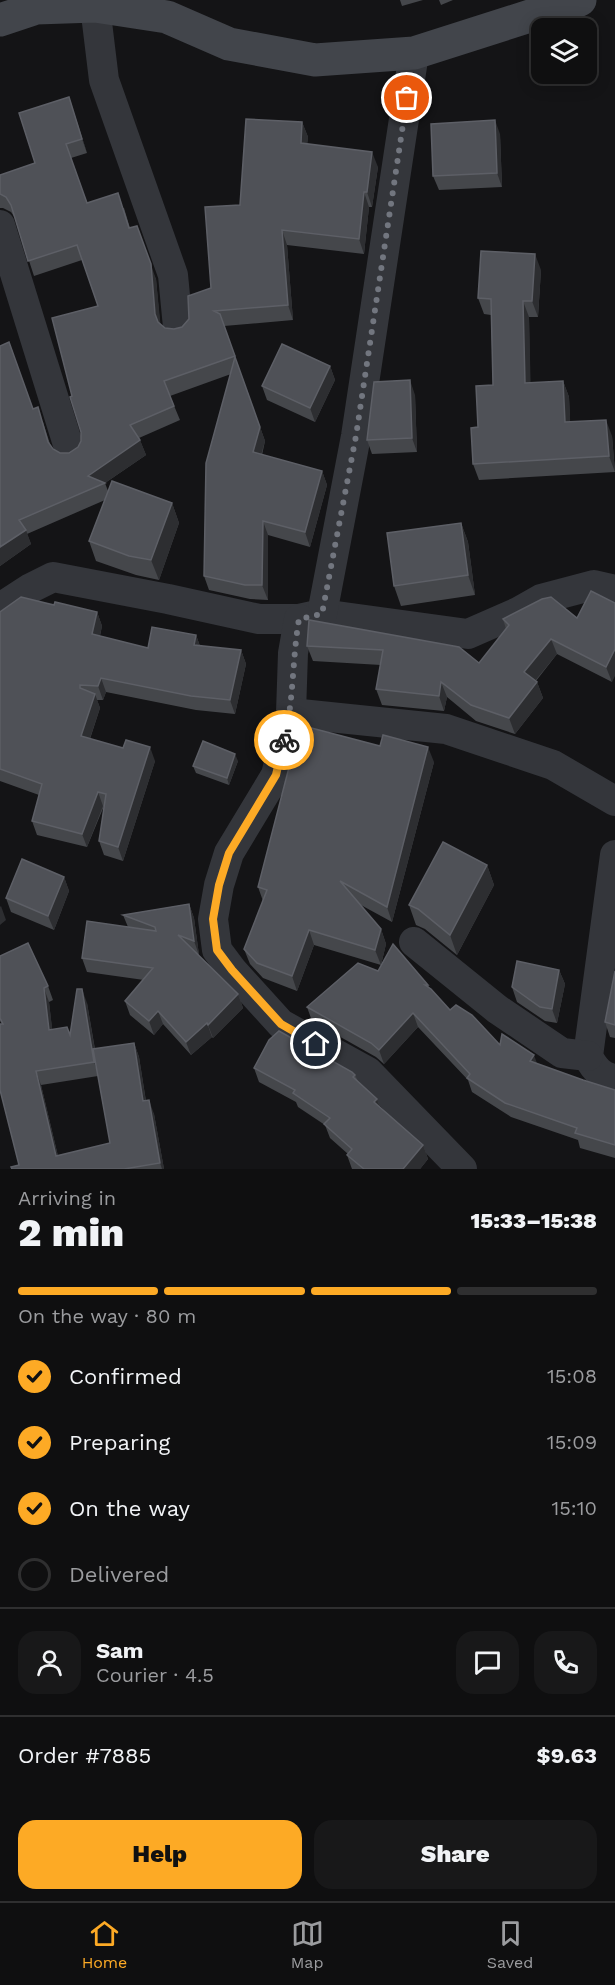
<!DOCTYPE html>
<html lang="en">
<head>
<meta charset="utf-8">
<style>
  :root { --surface:#0f0f10; --page:#181819; --text:#f1f3f6; --muted:#9b9c9f; --line:#2f2f30; --accent:#fdaa25 }
  body { margin:0; font-family:"Work Sans",sans-serif; background:var(--page); color:var(--text); height:100vh; display:flex; flex-direction:column; font-size:22px; white-space:nowrap }
  * { box-sizing:border-box; margin:0 }
  p { font-size:20px; color:var(--muted) }
  .icon { flex:none; width:33px; height:33px; fill:none; stroke:currentColor; stroke-width:2; stroke-linecap:round; stroke-linejoin:round }
  .map { position:relative; height:1169px; overflow:hidden }
  .sheet { display:flex; flex-direction:column; background:var(--surface); flex:1 }
  .sheet>* { flex:none }
  .controls { position:absolute; left:531px; top:18px; display:grid; gap:12px }
  .controls a { display:grid; place-items:center; width:66px; height:66px; border-radius:12px; background:var(--surface); box-shadow:0 3px 15px #0003,0 0 0 2px var(--line); font-size:30px }
  .pin { position:absolute; display:grid; place-items:center; width:51px; height:51px; color:#fff; margin:-26px; border:3px solid #fff; border-radius:50%; box-shadow:0 2px 6px #0007 }
  .courier { position:absolute; display:grid; place-items:center; width:60px; height:60px; margin:-30px; border:4px solid #fdaa25; border-radius:50%; background:#fff; color:#222; box-shadow:0 2px 8px #0007 }
  .overview em { font-style:normal; font-weight:800 }
  .overview div { display:flex; flex-direction:column-reverse }
  .overview { display:flex; align-items:center; justify-content:space-between; height:102px; padding:0 18px }
  h1 { font-size:39px; font-weight:800; line-height:45px }
  .bar { display:grid; grid-template-columns:repeat(4,1fr); gap:9px 6px; align-content:center; height:72px; padding:0 18px }
  .bar i { height:8px; border-radius:4px; background:var(--line) }
  .bar .on { background:var(--accent) }
  .bar p { grid-column:span 4 }
  .line { display:flex; align-items:center; gap:15px; padding:0 18px; border-top:2px solid var(--line) }
  .line div { flex:1 }
  .round { display:grid; place-items:center; flex:none; width:63px; height:63px; border-radius:18px; background:var(--page) }
  ol { padding:0 18px; list-style:none }
  li { display:flex; align-items:center; gap:18px; height:66px }
  li p { margin-inline-start:auto }
  li .icon { padding:6px; border-radius:50%; background:var(--accent); color:#111; stroke-width:4 }
  li:last-child { color:var(--muted) }
  li i { width:33px; height:33px; border:3px solid var(--line); border-radius:50% }
  .button { display:flex; gap:12px; margin-top:auto; padding:12px 18px }
  .button a { flex:1; height:69px; border-radius:18px; background:var(--accent); color:#111; font-size:24px; font-weight:800; line-height:69px; text-align:center }
  .button a+a { background:var(--page); color:var(--text) }
  .dock { display:flex; justify-content:space-around; align-items:center; height:84px; border-top:2px solid var(--line); background:var(--surface); font-size:16px; color:var(--muted) }
  .dock a { display:grid; justify-items:center; gap:3px }
  .dock .on { color:var(--accent) }
  .map>svg:first-child { display:block }
</style>
</head>
<body>
<div class="map">
<svg width="615" height="1169" viewBox="0 0 615 1169">
  <rect width="100%" height="100%" fill="#141416"/>
  <g fill="none" stroke-linecap="round" stroke-linejoin="round">
    <!-- street -->
    <g stroke="#34363b" stroke-width="30">
      <polyline points="95,6 104,80 173,275 178,327"/>
      <polyline points="0,225 70,451"/>
      <polyline points="0,611 6,604 29,589 53,577 168,599 259,619 299,619 322,614 468,634 518,612 541,599 594,585 615,590"/>
      <polyline points="322,614 356,436 414,53"/>
      <polyline points="299,619 293,653 291,713 276,775 229,853 219,885 213,919 217,950 232,970 281,1024 368,1072 462,1169"/>
      <polyline points="291,713 446,729 553,765 615,801"/>
      <path d="M615 855 588 1056C594 1069 602 1077 615 1079"/>
      <polyline points="414,942 497,1009 562,1053 588,1056"/>
    </g>
    <!-- secondary -->
    <polyline stroke="#42454b" stroke-width="33" points="0,20 36,8 95,6 167,17 229,44 315,60 414,53 580,0"/>
  </g>
  <!-- wall -->
  <g fill="#45474b" fill-rule="evenodd">
    <polygon points="400,0 423,0 402,6"/>
    <polygon points="439,0 453,0 441,5"/>
    <polygon points="69,97 87,153 71,158 87,203 124,208 130,228 156,279 160,324 165,328 174,329 182,327 211,288 240,205 302,122 308,137 307,144 378,167 372,207 369,207 364,254 287,245 293,320 224,326 265,441 262,455 322,471 327,485 310,547 268,535 268,600 250,599 209,590 204,576 231,374 170,396 180,420 139,438 146,455 105,483 108,491 172,503 179,523 159,580 136,575 96,561 89,541 105,500 27,534 31,544 0,566 0,346 33,409 43,422 50,444 53,449 60,453 69,453 78,447 81,441 81,432 72,396 98,306 82,260 34,276 15,218 11,212 3,208 0,208 0,175 35,163"/>
    <polygon points="500,134 502,187 439,190 433,176"/>
    <polygon points="541,270 538,317 529,317 530,383 563,381 569,397 570,422 612,436 615,472 479,480 473,464 478,427 493,385 491,315 484,314 478,298"/>
    <polygon points="330,366 335,380 315,422 267,400 262,386"/>
    <polygon points="415,395 417,452 372,454 367,440"/>
    <polygon points="461,523 468,542 475,595 401,606 394,586"/>
    <polygon points="591,591 612,682 557,654 536,681 537,682 543,698 515,734 476,721 447,697 444,711 382,705 376,689 381,665 313,661 307,646 309,620 479,663 506,629 503,619 577,618"/>
    <polygon points="54,605 97,612 102,626 100,636 148,648 196,635 200,646 241,650 246,664 235,714 196,710 106,692 103,700 97,700 100,708 90,739 155,761 123,861 104,855 99,841 104,806 87,847 37,835 32,821 39,795 0,781 0,612"/>
    <polygon points="238,761 229,785 196,773 193,766"/>
    <polygon points="434,762 392,922 359,904 381,929 386,944 381,965 314,945 297,991 263,978 250,964 244,949 263,901 258,887"/>
    <polygon points="487,865 494,885 457,955 425,929 416,925 409,905"/>
    <polygon points="64,877 69,891 54,930 11,912 6,898"/>
    <polygon points="189,904 194,918 199,955 197,954 238,994 243,1008 213,1038 212,1037 191,1055 163,1024 154,1035 130,1015 125,1001 144,980 87,972 82,958 128,927 123,915"/>
    <path d="M0 956 48 986 53 1000 49 1002 52 1029 70 1035 87 1003 95 1049 134 1043 139 1057 146 1101 154 1114 164 1169H12L19 1165 2 1024 0 1021ZM98 1076 110 1143 58 1156 41 1085Z"/>
    <polygon points="559,970 565,984 557,1023 545,1021 517,1002 512,987"/>
    <polygon points="378,971 428,985 429,987 450,1010 500,1045 537,1064 583,1080 615,1090 615,1158 580,1148 578,1140 511,1117 472,1092 468,1080 418,1027 384,1064 376,1057 312,1021 307,1007"/>
    <polygon points="615,971 615,1038 610,1037 605,1022"/>
    <polygon points="254,1068 355,1075 358,1081 377,1099 380,1107 423,1145 428,1159 420,1169 352,1169 347,1155 348,1154 330,1138 325,1125 298,1107 296,1102 259,1082"/>
  </g>
  <!-- shaded-wall -->
  <g fill="#2d2e31">
    <polygon points="69,97 74,112 87,153 82,139"/>
    <polygon points="495,120 500,134 502,187 497,173"/>
    <polygon points="302,122 308,137 306,158 301,143"/>
    <polygon points="372,152 378,167 372,207 367,192"/>
    <polygon points="364,192 369,207 364,254 359,239"/>
    <polygon points="282,230 287,245 293,320 288,305"/>
    <polygon points="142,240 156,279 161,329 155,314"/>
    <polygon points="535,254 541,270 538,317 532,301"/>
    <polygon points="523,301 529,317 531,399 525,383"/>
    <polygon points="220,314 265,441 258,466 253,452 260,427"/>
    <polygon points="330,366 335,380 315,422 310,408"/>
    <polygon points="410,380 415,395 417,452 412,438"/>
    <polygon points="563,381 569,397 571,438 565,422"/>
    <polygon points="606,420 612,436 615,472 609,456"/>
    <polygon points="140,440 146,455 105,483 88,476"/>
    <polygon points="322,471 327,485 310,547 305,532"/>
    <polygon points="172,503 179,523 159,580 151,560"/>
    <polygon points="263,521 268,535 268,600 262,585"/>
    <polygon points="461,523 468,542 475,595 468,575"/>
    <polygon points="26,530 31,544 0,566 0,547"/>
    <polygon points="97,612 102,626 97,648 92,634"/>
    <polygon points="196,635 201,649 194,645"/>
    <polygon points="551,639 557,654 530,687 524,672"/>
    <polygon points="615,649 615,676 612,682 606,667"/>
    <polygon points="241,650 246,664 235,714 230,700"/>
    <polygon points="101,678 106,692 103,700 98,686"/>
    <polygon points="441,682 447,697 444,711 439,696"/>
    <polygon points="537,682 543,698 515,734 509,718"/>
    <polygon points="95,694 100,708 86,750 81,736"/>
    <polygon points="150,747 155,761 123,861 118,847"/>
    <polygon points="428,747 434,762 392,922 387,907"/>
    <polygon points="235,754 238,761 229,785 227,778"/>
    <polygon points="98,792 103,806 87,847 82,834"/>
    <polygon points="487,865 494,885 457,955 450,935"/>
    <polygon points="64,877 69,891 54,930 48,916"/>
    <polygon points="189,904 194,918 199,955 194,941"/>
    <polygon points="1,906 6,920 0,925 0,907"/>
    <polygon points="381,929 386,944 381,965 375,950"/>
    <polygon points="309,930 314,945 297,991 292,976"/>
    <polygon points="559,970 565,984 557,1023 552,1009"/>
    <polygon points="44,988 49,1002 54,1044 49,1030"/>
    <polygon points="82,989 87,1003 99,1075 94,1062"/>
    <polygon points="238,994 243,1008 213,1038 208,1025"/>
    <polygon points="158,1011 163,1024 154,1035 149,1021"/>
    <polygon points="413,1013 418,1027 384,1064 379,1050"/>
    <polygon points="207,1023 212,1037 191,1055 186,1042"/>
    <polygon points="134,1043 139,1057 148,1115 143,1101"/>
    <polygon points="534,1055 539,1069 530,1061"/>
    <polygon points="36,1071 41,1085 61,1169 56,1156"/>
    <polygon points="377,1099 382,1113 374,1102"/>
    <polygon points="149,1100 154,1114 164,1169 162,1169 160,1163"/>
    <polygon points="423,1145 428,1159 420,1169 403,1169"/>
  </g>
  <!-- building -->
  <g fill="#4f5157" stroke="#5d5f66" stroke-width="1.5">
    <polygon points="69,97 82,139 66,144 87,203 118,193 129,228 137,226 151,264 155,314 158,322 165,328 174,329 182,327 189,319 188,296 211,288 205,207 240,205 246,119 302,122 301,143 372,152 367,192 364,192 359,239 282,230 288,305 214,311 220,314 235,356 164,381 174,406 130,425 140,440 88,476 105,483 19,520 26,530 0,547 0,346 9,342 33,409 38,407 48,442 53,449 60,453 69,453 78,447 81,441 81,432 70,397 72,396 52,318 98,306 77,245 28,261 11,205 6,197 0,194 0,175 35,163 19,113"/>
    <polygon points="495,120 497,173 433,176 431,124"/>
    <polygon points="481,251 535,254 532,301 523,301 525,383 563,381 565,422 606,420 609,456 473,464 471,428 478,427 476,386 493,385 491,299 478,298"/>
    <polygon points="282,344 330,366 310,408 262,386"/>
    <polygon points="235,357 260,427 253,452 322,471 305,532 263,521 262,585 245,585 204,576 206,463"/>
    <polygon points="410,380 412,438 367,440 374,382"/>
    <polygon points="112,481 172,503 151,560 129,556 89,541"/>
    <polygon points="461,523 468,575 394,586 387,533"/>
    <polygon points="591,591 615,603 615,649 606,667 551,639 524,672 537,682 509,718 471,705 441,682 439,696 376,689 383,650 307,646 309,620 459,647 479,663 509,625 503,619 542,599 551,597 577,618"/>
    <polygon points="21,597 54,605 55,602 97,612 92,634 148,648 152,627 196,635 194,645 241,650 230,700 191,696 101,678 98,686 80,685 80,688 95,694 81,736 123,748 126,740 150,747 118,847 99,841 106,794 98,792 82,834 32,821 42,784 0,769 0,612"/>
    <polygon points="300,725 380,746 383,735 428,747 387,907 340,881 381,929 375,950 309,930 292,976 257,963 244,949 267,890 258,887"/>
    <polygon points="203,741 235,754 227,778 193,766"/>
    <polygon points="443,842 487,865 450,935 418,909 409,905"/>
    <polygon points="22,859 64,877 48,916 6,898"/>
    <polygon points="189,904 194,941 178,935 238,994 208,1025 207,1023 186,1042 158,1011 149,1021 125,1001 153,968 82,958 87,921 156,931 155,927 123,915"/>
    <polygon points="28,943 48,986 44,988 49,1030 67,1027 70,1035 77,989 82,989 94,1062 36,1071 56,1156 110,1143 93,1049 134,1043 143,1101 149,1100 160,1163 124,1169 12,1169 11,1167 19,1165 0,1090 0,1024 3,1024 0,1018 0,956"/>
    <polygon points="393,944 428,985 425,985 431,989 450,1010 456,1005 472,1015 500,1045 502,1034 534,1055 530,1061 583,1080 615,1090 615,1145 575,1133 577,1128 505,1103 467,1078 470,1074 413,1013 379,1050 371,1043 307,1007 358,963 378,971"/>
    <polygon points="517,961 559,970 552,1009 540,1007 512,987"/>
    <polygon points="615,971 615,1025 605,1022"/>
    <polygon points="279,1031 352,1072 355,1075 353,1077 377,1099 374,1102 423,1145 403,1169 364,1169 347,1155 352,1149 324,1124 330,1118 293,1093 295,1090 254,1068 269,1040"/>
  </g>
  <g fill="none" stroke-linecap="round" stroke-linejoin="round">
    <!-- done -->
    <path stroke="#72767f" stroke-width="6" stroke-dasharray="0 10.8" d="M284 740C294 701 292 660 299 619L322 614 356 436 407 98"/>
    <!-- route -->
    <polyline stroke="#fdaa25" stroke-width="8" points="284,740 276,775 229,853 219,885 213,919 217,950 232,970 281,1024 316,1044"/>
  </g>
</svg>
<div class="controls">
<a><svg class="icon" aria-label="layers" viewBox="0 0 24 24"><path d="M12 4l9 5-9 5-9-5zM3 14l9 5 9-5"/></svg></a>
</div>
<div class="pin" style="left:407px;top:98px;background:#ea580c"><svg class="icon" aria-label="bag" viewBox="0 0 24 24"><path d="M5 8h14l-1 12H6zM9 8a3 3 0 0 1 6 0"/></svg></div>
<div class="pin" style="left:316px;top:1044px;background:#1f2937"><svg class="icon" aria-label="home" viewBox="0 0 24 24"><path d="M3 11l9-7 9 7M6 9v11h12V9"/></svg></div>
<div class="courier" style="left:284px;top:740px"><svg class="icon" aria-label="bike" viewBox="0 0 24 24"><circle cx="6" cy="16" r="4"/><circle cx="18" cy="16" r="4"/><path d="M6 16l4-8h5l3 8M10 8l3 8H6M13 5h3"/></svg></div>
</div>
<section class="sheet">
<div class="overview"><div><h1>2 min</h1><p>Arriving in</p></div><em>15:33–15:38</em></div>
<div class="bar"><i class="on"></i><i class="on"></i><i class="on"></i><i></i><p>On the way · 80 m</p></div>
<ol>
<li><svg class="icon" aria-label="check" viewBox="0 0 24 24"><path d="M5 12l5 5 9-10"/></svg>Confirmed<p>15:08</p></li>
<li><svg class="icon" aria-label="check" viewBox="0 0 24 24"><path d="M5 12l5 5 9-10"/></svg>Preparing<p>15:09</p></li>
<li><svg class="icon" aria-label="check" viewBox="0 0 24 24"><path d="M5 12l5 5 9-10"/></svg>On the way<p>15:10</p></li>
<li><i></i>Delivered</li>
</ol>
<div class="line" style="height:108px"><a class="round"><svg class="icon" aria-label="person" viewBox="0 0 24 24"><circle cx="12" cy="8" r="4"/><path d="M4 21q1-7 8-7t8 7"/></svg></a><div><b>Sam</b><p>Courier · 4.5</p></div><a class="round"><svg class="icon" aria-label="chat" viewBox="0 0 24 24"><path d="M4 5h16v11H9l-5 4z"/></svg></a><a class="round"><svg class="icon" aria-label="phone" viewBox="0 0 24 24"><path d="M5 4h4l2 5-3 2q2 4 5 5l2-3 5 2v4C11 20 4 13 5 4z"/></svg></a></div>
<div class="line" style="height:78px"><div>Order #7885</div><b>$9.63</b></div>
<div class="button"><a>Help</a><a>Share</a></div>
</section>
<nav class="dock">
<a class="on"><svg class="icon" aria-label="home" viewBox="0 0 24 24"><path d="M3 11l9-7 9 7M6 9v11h12V9"/></svg>Home</a>
<a><svg class="icon" aria-label="map" viewBox="0 0 24 24"><path d="M3 6l6-2 6 2 6-2v14l-6 2-6-2-6 2zM9 4v14M15 6v14"/></svg>Map</a>
<a><svg class="icon" aria-label="saved" viewBox="0 0 24 24"><path d="M7 4h10v16l-5-4-5 4z"/></svg>Saved</a>
</nav>
</body>
</html>
